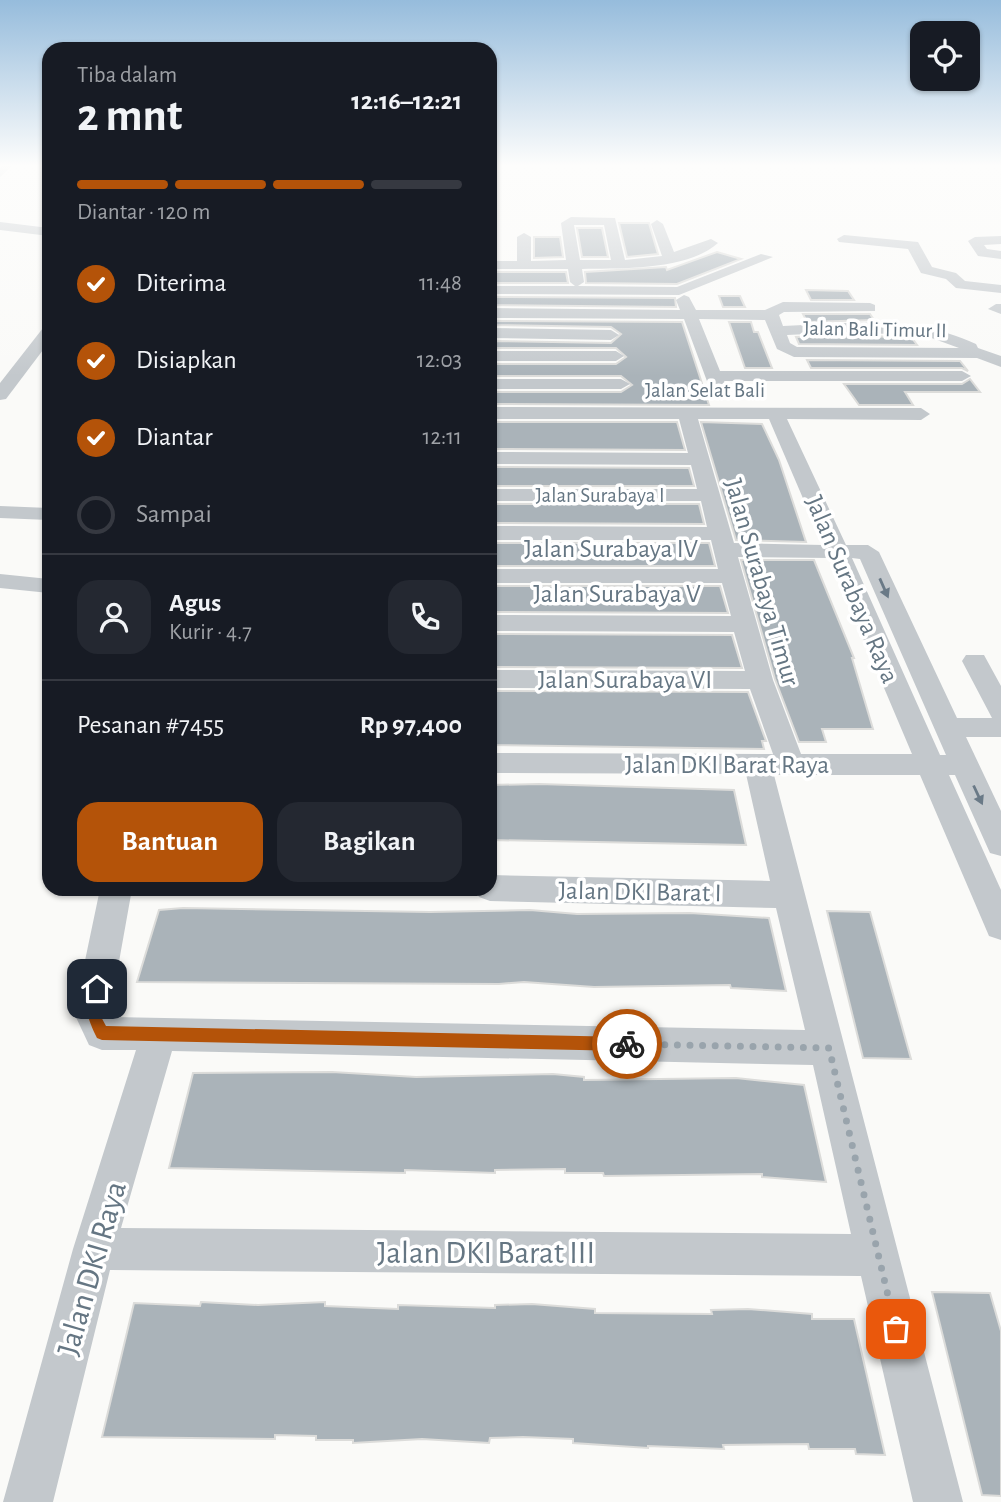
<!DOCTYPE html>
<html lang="id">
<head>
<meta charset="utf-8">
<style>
  :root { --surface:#171b24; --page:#242831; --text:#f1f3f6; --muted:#9ea1a6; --line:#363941; --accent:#b45309 }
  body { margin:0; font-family:"Alegreya Sans",sans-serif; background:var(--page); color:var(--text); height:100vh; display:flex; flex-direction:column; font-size:26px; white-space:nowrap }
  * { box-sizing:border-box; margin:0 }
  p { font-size:23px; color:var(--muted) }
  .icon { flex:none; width:38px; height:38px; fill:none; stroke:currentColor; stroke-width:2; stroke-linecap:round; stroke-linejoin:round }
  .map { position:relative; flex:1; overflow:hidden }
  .details { position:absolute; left:42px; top:42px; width:455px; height:854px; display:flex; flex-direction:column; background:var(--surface); border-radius:21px; box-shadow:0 2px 5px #0004 }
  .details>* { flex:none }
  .fabs { position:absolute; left:910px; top:21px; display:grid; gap:14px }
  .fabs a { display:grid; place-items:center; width:70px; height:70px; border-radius:14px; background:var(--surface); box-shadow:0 2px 5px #0004; font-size:35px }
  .pin { position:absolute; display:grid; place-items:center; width:60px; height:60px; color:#fff; margin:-30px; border-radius:14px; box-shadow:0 4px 10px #0006 }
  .courier { position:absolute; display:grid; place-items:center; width:70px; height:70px; margin:-35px; border:5px solid #b45309; border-radius:50%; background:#fff; color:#222; box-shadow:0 2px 9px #0007 }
  .overview em { font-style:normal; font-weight:600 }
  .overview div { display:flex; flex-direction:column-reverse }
  .overview { display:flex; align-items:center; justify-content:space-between; height:119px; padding:0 35px }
  h1 { font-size:46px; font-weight:600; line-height:52px }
  .bar { display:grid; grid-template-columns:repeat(4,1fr); gap:10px 7px; align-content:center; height:84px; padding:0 35px }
  .bar i { height:9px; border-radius:5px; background:var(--line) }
  .bar .current { background:var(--accent) }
  .bar p { grid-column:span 4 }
  .line { display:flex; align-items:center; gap:18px; padding:0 35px; border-top:2px solid var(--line) }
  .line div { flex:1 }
  .round { display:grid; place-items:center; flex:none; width:74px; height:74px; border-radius:21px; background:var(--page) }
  ol { padding:0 35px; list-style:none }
  li { display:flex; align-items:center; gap:21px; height:77px }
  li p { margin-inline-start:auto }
  li .icon { padding:7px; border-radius:50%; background:var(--accent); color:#fff; stroke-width:4 }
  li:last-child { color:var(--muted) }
  li i { width:38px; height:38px; border:4px solid var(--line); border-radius:50% }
  .primary-button { display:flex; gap:14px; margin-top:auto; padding:14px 35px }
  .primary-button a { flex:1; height:80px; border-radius:21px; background:var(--accent); color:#fff; font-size:28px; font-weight:600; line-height:80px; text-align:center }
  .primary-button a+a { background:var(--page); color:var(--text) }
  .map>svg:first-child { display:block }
</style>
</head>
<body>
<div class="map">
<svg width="1001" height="1502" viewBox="0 0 1001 1502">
  <rect width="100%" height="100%" fill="#fafaf8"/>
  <!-- building -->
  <g fill="#aab3b9" stroke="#dcdcda" stroke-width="2">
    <polygon points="619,223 649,223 658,254 627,257"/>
    <polygon points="577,228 602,228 608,257 582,257"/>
    <polygon points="534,237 560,237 563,257 534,258"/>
    <polygon points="717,252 741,259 677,284 586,283 585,272 666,267 667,270"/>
    <polygon points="490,272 566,272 568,283 490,283"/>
    <polygon points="806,290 848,291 854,300 811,300"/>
    <polygon points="719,296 740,296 745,307 723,307"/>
    <polygon points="490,297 675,298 676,307 490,305"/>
    <polygon points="803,314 870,314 874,320 807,322"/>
    <polygon points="490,321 682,322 709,405 490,404 490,392 621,392 632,385 621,376 490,376 490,364 616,364 626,357 616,348 491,348 491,341 611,343 621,334 611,327 490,325"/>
    <polygon points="729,322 751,322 754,332 758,332 772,368 745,368"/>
    <polygon points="850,335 912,338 917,345 799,344 796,337"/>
    <polygon points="807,360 960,361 968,371 962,368 811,368"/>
    <polygon points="970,379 980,392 905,392 913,405 859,405 844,384 962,384"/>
    <polygon points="491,422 677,422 685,450 490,449"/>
    <polygon points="701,422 762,424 779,460 806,542 736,540"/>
    <polygon points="490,467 689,468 694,486 490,486"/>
    <polygon points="490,504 699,504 704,524 490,523"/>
    <polygon points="490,543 709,543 715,566 490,566"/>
    <polygon points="741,560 814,560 854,658 852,658 873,729 822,729 826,742 799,742 775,679"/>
    <polygon points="490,586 720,586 728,613 490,612"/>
    <polygon points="490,634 732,635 742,668 490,667"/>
    <polygon points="490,691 748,692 766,741 762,741 764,749 490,745"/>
    <polygon points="539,784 734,790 746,845 490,840 490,785"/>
    <polygon points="183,908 430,912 530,910 577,914 690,913 769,918 786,991 731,988 730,985 594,987 524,982 499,984 137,982 159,910"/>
    <polygon points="827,911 870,912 911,1059 863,1058"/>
    <polygon points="332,1072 416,1077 553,1074 584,1077 584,1080 736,1078 804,1085 826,1182 762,1177 762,1174 604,1176 603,1173 565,1173 565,1169 495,1170 495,1173 405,1170 405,1173 169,1168 193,1073"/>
    <polygon points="932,1292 990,1293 1001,1331 1001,1496 982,1495"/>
    <polygon points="201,1302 258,1305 325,1302 325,1306 398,1309 398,1305 495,1308 495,1305 532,1304 595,1309 595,1313 712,1314 711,1310 748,1309 812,1314 812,1319 854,1319 885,1455 856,1454 855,1449 809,1449 808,1444 723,1445 724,1449 648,1446 648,1448 573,1443 573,1439 523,1437 490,1438 489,1443 422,1439 353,1443 353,1440 316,1440 316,1436 275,1435 275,1439 102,1437 134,1303 200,1306"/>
  </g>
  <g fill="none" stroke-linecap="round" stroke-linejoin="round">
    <!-- minor -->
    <g fill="#c3c8cc" fill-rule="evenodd">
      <polygon points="2,165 13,165 0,177 0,167"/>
      <path d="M571 217 615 218 625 260 662 256 651 224 657 220 663 224 674 252 711 239 718 243C687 271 620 268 582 269L584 282 578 286 677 287 761 254 773 257 679 295 490 294V286H575L570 282 568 269H490V261H517V237L524 233 531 237V261L566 260 561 223ZM574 225H604L611 260H580Z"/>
      <polygon points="0,222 49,228 49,236 0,230"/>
      <polygon points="844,235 918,242 932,267 956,273 965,281 1001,285 1001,293 956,288 946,279 921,273 908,249 839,242 837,239"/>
      <polygon points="1001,236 1001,244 984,245 987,249 1001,251 1001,259 978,256 968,241 975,237"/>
      <path d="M684 295 689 297 696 310H765L783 302 870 303 875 305V311L784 312 779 315 783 326C849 323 914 315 976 344L978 348 1001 356V367L977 358 794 357 777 349 765 320 699 319 720 371H962L971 376 962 381H724L729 392 720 397 711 392 684 319 490 318V308L680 310 676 300ZM850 332 926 336 959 348 797 347 790 343 787 335Z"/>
      <polygon points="996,304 1001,304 1001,314 988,309"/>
      <polygon points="49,326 49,342 6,399 0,400 0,383 43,328"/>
      <polygon points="490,328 611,330 619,335 611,340 490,338"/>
      <polygon points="490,351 616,351 624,356 616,361 490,361"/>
      <polygon points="490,379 621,379 630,384 621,389 490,389"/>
      <path d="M490 407 921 408 930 414 921 420 787 419 846 545H868L879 552 957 718H992L962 661 966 655H984L1001 686V737H966L1001 811V856L990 853 955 775H949L1001 890V940L989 936 920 775H774L963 1502H913L861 1276 110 1270 53 1502H3L73 1249 136 1050H102L89 1045 74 1013 100 889H132L110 1012 112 1017 805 1030 776 908 490 901 479 897 475 889H490V875L770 881 746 774 490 773V753L773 754 750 689 490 688V670L745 671 734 632 490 631V615L731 616 722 583H490V569H718L711 540H490V526L707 527 701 501H490V489H697L691 465 490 464V452L688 453 679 419H490ZM698 419H769L823 545 734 543ZM738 557 829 558 912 754H801L773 680ZM852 558 860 559 946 755H940ZM172 1051 813 1065 851 1234 121 1228Z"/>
      <polygon points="0,506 49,508 49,520 0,518"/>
      <polygon points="0,574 49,579 49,593 0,588"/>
    </g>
  </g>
  <!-- one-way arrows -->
  <defs><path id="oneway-solid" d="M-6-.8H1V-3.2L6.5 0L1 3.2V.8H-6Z" transform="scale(1.75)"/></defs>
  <g fill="#6a7a87">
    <use href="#oneway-solid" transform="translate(884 588) rotate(66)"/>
    <use href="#oneway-solid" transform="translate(978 795) rotate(65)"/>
  </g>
  <!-- sky -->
  <linearGradient id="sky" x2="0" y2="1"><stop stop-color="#96bcdc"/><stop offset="0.44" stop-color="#fdfdfc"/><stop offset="1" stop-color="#fdfdfc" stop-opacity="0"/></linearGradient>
  <rect width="1001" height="376" fill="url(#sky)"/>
  <!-- route -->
  <path fill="#b45309" d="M97 982 104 989 99 1013 106 1026 627 1037 634 1044 627 1051 102 1040 97 1038C90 1024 75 991 97 982Z"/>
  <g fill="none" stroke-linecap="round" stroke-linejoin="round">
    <!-- done -->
    <polyline stroke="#99a4ac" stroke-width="7" stroke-dasharray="0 12.6" points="627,1044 829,1048 896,1329"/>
  </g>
  <g text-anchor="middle" stroke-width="7" stroke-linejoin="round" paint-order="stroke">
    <!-- far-street labels -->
    <g font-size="21" fill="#657683" stroke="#fff">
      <text transform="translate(875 329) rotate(1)" y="7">Jalan Bali Timur II</text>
      <text x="705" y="397">Jalan Selat Bali</text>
      <text x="600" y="502">Jalan Surabaya I</text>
    </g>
    <!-- street labels -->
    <g font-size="26" fill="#657683" stroke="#fff">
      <text x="611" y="557">Jalan Surabaya IV</text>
      <text transform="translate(763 582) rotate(74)" y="9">Jalan Surabaya Timur</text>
      <text transform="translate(853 589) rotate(67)" y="9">Jalan Surabaya Raya</text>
      <text x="617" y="602">Jalan Surabaya V</text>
      <text x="625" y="688">Jalan Surabaya VI</text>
      <text x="727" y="773">Jalan DKI Barat Raya</text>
      <text transform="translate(640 891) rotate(1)" y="9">Jalan DKI Barat I</text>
    </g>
    <!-- near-street labels -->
    <g font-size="32" fill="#657683" stroke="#fff">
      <text x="486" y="1263">Jalan DKI Barat III</text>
      <text transform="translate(91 1268) rotate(-74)" y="11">Jalan DKI Raya</text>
    </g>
  </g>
</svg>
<div class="fabs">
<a><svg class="icon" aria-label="locate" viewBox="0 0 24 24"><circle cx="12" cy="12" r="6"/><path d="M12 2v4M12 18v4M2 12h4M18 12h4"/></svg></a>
</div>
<div class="pin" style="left:896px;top:1329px;background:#ea580c"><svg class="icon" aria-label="bag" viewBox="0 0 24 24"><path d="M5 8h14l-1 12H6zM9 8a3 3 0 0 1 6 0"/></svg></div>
<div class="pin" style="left:97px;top:989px;background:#1f2937"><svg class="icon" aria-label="home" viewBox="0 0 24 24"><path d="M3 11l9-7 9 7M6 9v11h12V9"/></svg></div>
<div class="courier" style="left:627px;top:1044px"><svg class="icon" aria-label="bike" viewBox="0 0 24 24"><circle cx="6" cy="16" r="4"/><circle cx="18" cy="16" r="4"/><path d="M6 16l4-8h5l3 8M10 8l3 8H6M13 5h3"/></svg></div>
<section class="details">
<div class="overview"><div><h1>2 mnt</h1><p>Tiba dalam</p></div><em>12:16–12:21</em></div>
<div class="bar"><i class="current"></i><i class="current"></i><i class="current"></i><i></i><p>Diantar · 120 m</p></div>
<ol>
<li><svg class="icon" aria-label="check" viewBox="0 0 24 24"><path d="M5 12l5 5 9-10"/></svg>Diterima<p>11:48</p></li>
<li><svg class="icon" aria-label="check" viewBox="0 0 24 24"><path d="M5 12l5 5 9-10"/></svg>Disiapkan<p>12:03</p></li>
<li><svg class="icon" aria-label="check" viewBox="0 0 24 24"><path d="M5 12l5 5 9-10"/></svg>Diantar<p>12:11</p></li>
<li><i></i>Sampai</li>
</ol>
<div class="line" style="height:126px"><a class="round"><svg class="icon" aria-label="person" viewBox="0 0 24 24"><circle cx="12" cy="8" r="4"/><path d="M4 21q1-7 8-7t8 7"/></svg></a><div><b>Agus</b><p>Kurir · 4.7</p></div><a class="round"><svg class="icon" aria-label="phone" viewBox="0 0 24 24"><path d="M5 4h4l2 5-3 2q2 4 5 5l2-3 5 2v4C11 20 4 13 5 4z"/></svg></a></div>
<div class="line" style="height:91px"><div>Pesanan #7455</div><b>Rp 97,400</b></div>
<div class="primary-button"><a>Bantuan</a><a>Bagikan</a></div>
</section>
</div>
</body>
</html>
